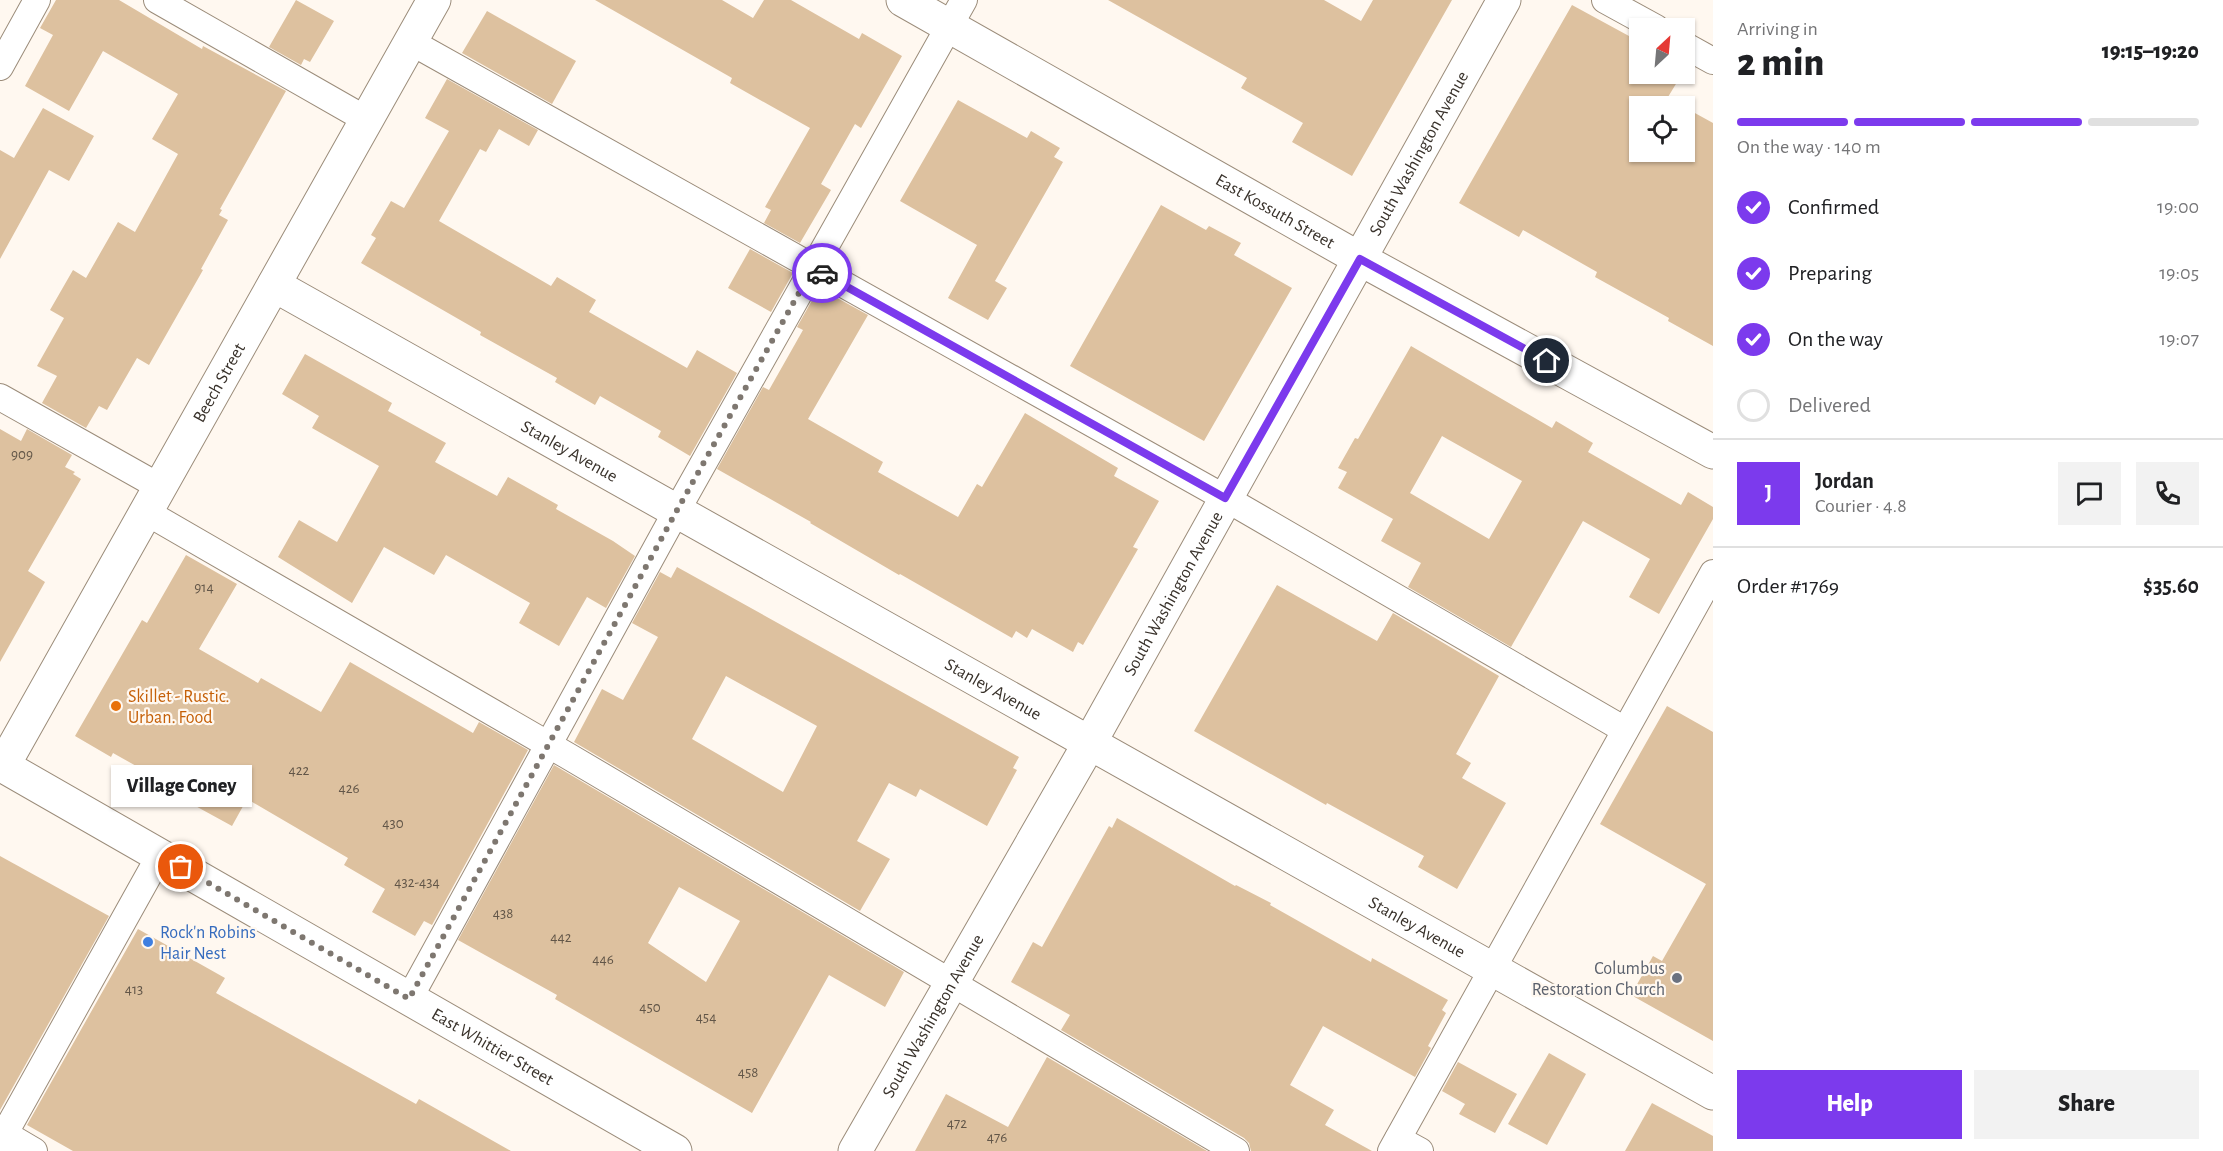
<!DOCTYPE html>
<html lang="en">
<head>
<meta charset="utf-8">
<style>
  :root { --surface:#fff; --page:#f2f2f2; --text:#202124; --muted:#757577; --line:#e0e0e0; --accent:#7c3aed }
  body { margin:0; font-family:"Alegreya Sans",sans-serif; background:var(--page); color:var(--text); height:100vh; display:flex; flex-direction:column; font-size:22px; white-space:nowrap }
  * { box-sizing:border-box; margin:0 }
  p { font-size:20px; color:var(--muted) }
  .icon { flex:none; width:33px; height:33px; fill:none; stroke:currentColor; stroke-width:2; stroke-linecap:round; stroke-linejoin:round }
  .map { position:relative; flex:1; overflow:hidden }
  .sheet { display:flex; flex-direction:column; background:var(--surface); width:510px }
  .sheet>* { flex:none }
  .needle { width:39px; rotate:26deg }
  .buttons { position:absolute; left:1629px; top:18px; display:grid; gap:12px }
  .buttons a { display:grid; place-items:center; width:66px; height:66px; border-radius:0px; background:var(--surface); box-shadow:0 2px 4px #0004; font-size:30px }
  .pin { position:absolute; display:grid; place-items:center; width:51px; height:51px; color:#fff; margin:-26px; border:3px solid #fff; border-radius:50%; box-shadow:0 2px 6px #0007 }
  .courier { position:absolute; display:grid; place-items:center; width:60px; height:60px; margin:-30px; border:4px solid #7c3aed; border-radius:50%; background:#fff; color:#222; box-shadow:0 2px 8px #0007 }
  .bubble { position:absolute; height:42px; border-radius:0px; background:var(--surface); box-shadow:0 2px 4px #0004; font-size:20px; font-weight:800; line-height:42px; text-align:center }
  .summary em { font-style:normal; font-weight:800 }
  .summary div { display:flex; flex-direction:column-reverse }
  .summary { display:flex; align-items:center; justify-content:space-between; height:102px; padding:0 24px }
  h1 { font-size:39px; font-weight:800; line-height:45px }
  .bar { display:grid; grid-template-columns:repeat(4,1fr); gap:9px 6px; align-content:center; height:72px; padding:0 24px }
  .bar i { height:8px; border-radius:4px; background:var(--line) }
  .bar .active { background:var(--accent) }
  .bar p { grid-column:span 4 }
  .line { display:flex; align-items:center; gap:15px; padding:0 24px; border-top:2px solid var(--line) }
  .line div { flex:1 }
  .round { display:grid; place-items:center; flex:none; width:63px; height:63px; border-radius:0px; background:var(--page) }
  ol { padding:0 24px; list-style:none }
  li { display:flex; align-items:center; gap:18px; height:66px }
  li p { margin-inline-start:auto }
  li .icon { padding:6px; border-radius:50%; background:var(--accent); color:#fff; stroke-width:4 }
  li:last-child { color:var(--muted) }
  li i { width:33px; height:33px; border:3px solid var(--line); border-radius:50% }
  .action { display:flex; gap:12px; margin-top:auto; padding:12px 24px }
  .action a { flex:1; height:69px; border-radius:0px; background:var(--accent); color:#fff; font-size:24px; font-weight:800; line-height:69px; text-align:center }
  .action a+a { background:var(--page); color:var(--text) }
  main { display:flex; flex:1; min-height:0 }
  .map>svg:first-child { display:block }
</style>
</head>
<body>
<main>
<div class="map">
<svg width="1713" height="1151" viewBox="0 0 1713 1151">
  <rect width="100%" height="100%" fill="#fff8f0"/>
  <!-- building -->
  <g fill="#ddc19f" fill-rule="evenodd">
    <polygon points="56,0 119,0 202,49 203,46 286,91 220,209 222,210 219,215 228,220 201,269 203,270 149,365 137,358 107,410 99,406 86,428 42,403 57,376 37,366 64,318 50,310 73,270 86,278 118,222 135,232 178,154 152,139 178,94 103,51 69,111 25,86 53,35 40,28"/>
    <polygon points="296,0 334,21 310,62 304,59 301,65 269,47"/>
    <polygon points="595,0 722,0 753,18 764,0 791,0 859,39 862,33 902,56 861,128 855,124 821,184 831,190 800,243 764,223 771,210 765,207 810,128 730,83 732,78"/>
    <polygon points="1108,0 1324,0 1361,21 1373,0 1452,0 1352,176 1292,142 1303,123 1241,88 1247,78"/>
    <polygon points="1572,5 1640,42 1640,74 1682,74 1668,97 1684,106 1640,106 1640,152 1684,152 1684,107 1713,123 1713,346 1668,321 1669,318 1595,277 1597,272 1523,230 1519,237 1459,203"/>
    <polygon points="487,11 576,61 552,104 462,53"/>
    <polygon points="447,79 538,130 529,146 499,129 486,152 480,149 439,221 551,286 557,277 596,300 589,312 687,368 697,350 737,373 690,456 658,437 661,431 600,396 595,405 555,382 557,378 480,335 481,332 361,263 376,238 371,235 391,201 404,208 449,131 425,118"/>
    <polygon points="958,100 1027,138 1031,131 1060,148 1054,157 1063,162 995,281 1007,288 988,320 948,298 977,245 900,201"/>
    <polygon points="43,108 94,136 69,181 49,170 0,259 0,150 14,158"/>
    <polygon points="1161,205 1206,230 1209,226 1241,243 1234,255 1292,288 1204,441 1070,366"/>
    <polygon points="750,249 793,273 771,312 728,288"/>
    <polygon points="819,288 868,315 808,419 883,462 878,472 958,517 977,484 982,487 1025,413 1118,468 1114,476 1159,501 1133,547 1138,549 1083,645 1078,642 1073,652 1032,629 1027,638 1016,631 1012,638 900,574 899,575 810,523 811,522 717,469 763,387 769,390 803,330 797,327"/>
    <path d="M1411 346 1552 428 1556 421 1593 443 1588 452 1681 505 1688 492 1713 507V519L1659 614 1629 597 1650 559 1583 521 1511 647 1408 587 1421 563 1381 541 1393 519 1338 488 1347 472 1338 468 1355 438 1358 439ZM1442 436 1522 481 1489 539 1410 493Z"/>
    <polygon points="305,354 392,403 388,411 446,443 435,462 497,496 508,477 558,505 556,509 613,541 635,556 606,608 587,597 559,646 519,623 530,603 446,555 434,575 384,547 352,603 278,557 299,520 337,542 379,466 312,428 319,416 282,394"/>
    <polygon points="0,429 21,441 27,429 72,455 65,467 75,472 73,474 81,479 28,571 45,582 0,662"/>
    <polygon points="186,555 237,584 199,649 258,683 261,678 321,712 350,662 473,733 479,722 528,750 432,925 424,921 415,936 372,912 385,889 344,865 348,858 247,799 232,826 190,803 193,799 154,776 113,753 111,757 75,736 142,620 147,623"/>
    <path d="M677 567 1019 757 1013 768 1017 770 987 826 920 789 916 797 889 783 857 841 890 859 860 911 574 742 602 689 623 700 658 637 632 623 660 572 671 578ZM726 676 817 726 783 792 692 739Z"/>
    <polygon points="1277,585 1377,641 1393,613 1499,676 1456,754 1471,763 1462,778 1506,803 1457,889 1418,867 1424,856 1327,803 1326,805 1194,731"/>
    <polygon points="1667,706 1713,732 1713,1041 1631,995 1653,956 1662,961 1706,884 1600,824"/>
    <path d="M554 765 904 972 885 1007 829 975 752 1113 555 999 557 995 458 940ZM679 887 740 921 706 982 648 943Z"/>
    <polygon points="1117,818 1235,886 1236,885 1271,903 1270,905 1371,962 1372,958 1448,1000 1442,1010 1446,1013 1428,1046 1431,1048 1415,1077 1323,1026 1290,1085 1334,1110 1325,1125 1372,1151 1251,1151 1249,1143 1244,1138 1061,1030 1070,1015 1011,982 1033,942 1042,947 1109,826 1112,828"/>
    <polygon points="0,856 109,916 0,1110"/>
    <polygon points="138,929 225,978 216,993 416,1104 419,1099 511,1151 73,1151 27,1125"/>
    <polygon points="1549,1053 1586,1074 1547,1145 1508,1124"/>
    <polygon points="1047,1057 1207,1151 915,1151 946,1094 1008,1127"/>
    <polygon points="1458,1062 1517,1094 1495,1133 1459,1114 1465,1104 1442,1091"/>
    <polygon points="1652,1103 1713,1136 1713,1151 1625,1151"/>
  </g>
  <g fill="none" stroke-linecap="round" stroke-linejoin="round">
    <!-- lane casing -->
    <g stroke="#9b8c7a" stroke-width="28">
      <g id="lane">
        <polyline points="157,0 367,120"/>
        <polyline points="1605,0 1656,28"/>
        <polyline points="411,42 1225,498 1625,730"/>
        <polyline points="1684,45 1713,61"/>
        <polyline points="0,67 37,0"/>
        <polyline points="0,397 160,487"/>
        <polyline points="146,512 568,756 1236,1151"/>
        <polyline points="409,999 676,512 964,0"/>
        <polyline points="0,1131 34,1151"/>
        <polyline points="1398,1139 1420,1151"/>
        <polyline points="0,1142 160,855"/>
        <polyline points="1391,1151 1713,573"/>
      </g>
    </g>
    <!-- street casing -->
    <g stroke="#9b8c7a" stroke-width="35">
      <g id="street">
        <path id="s1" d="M903 0 1360 259 1713 452"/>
        <path id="s2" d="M274 285 1713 1093"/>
        <path id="s3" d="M3 766 434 0"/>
        <path id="s4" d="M855 1151 1089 744 1504 0"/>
      </g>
    </g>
    <!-- secondary casing -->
    <g stroke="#9b8c7a" stroke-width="35">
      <g id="secondary">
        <path id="s5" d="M0 764 675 1151"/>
      </g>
    </g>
    <!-- lane -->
    <use href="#lane" stroke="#fff" stroke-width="26"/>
    <!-- street -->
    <use href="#street" stroke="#fff" stroke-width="33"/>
    <!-- secondary -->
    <use href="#secondary" stroke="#fff" stroke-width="33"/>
  </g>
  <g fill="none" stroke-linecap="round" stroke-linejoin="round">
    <!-- done -->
    <polyline stroke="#7e7770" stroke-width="6" stroke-dasharray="0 10.8" points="181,867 409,999 676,512 813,268 822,273"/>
    <!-- route -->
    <polyline stroke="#7c3aed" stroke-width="8" points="822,273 1225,498 1360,259 1547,361"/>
  </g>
  <!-- markers -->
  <circle fill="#e8710a" stroke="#fff8f0" stroke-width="2" cx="116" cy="706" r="6"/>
  <circle fill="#3f7fe0" stroke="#fff8f0" stroke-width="2" cx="148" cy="942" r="6"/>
  <circle fill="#6b7280" stroke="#fff8f0" stroke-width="2" cx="1677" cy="978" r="6"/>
  <g text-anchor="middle" stroke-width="4.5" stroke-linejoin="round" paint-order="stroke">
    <!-- number labels -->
    <g font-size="15" fill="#625648">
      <text x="22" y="459">909</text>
      <text x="204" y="592">914</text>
      <text x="299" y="775">422</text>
      <text x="349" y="793">426</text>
      <text x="393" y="828">430</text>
      <text x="417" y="887">432-434</text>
      <text x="503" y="918">438</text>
      <text x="561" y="942">442</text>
      <text x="603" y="964">446</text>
      <text x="134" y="994">413</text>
      <text x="650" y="1012">450</text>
      <text x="706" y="1022">454</text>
      <text x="748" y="1077">458</text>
      <text x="957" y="1128">472</text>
      <text x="997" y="1142">476</text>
    </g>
    <!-- street labels -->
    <g font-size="18" fill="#39322b" stroke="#fff8f0">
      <text dy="6" stroke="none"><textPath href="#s4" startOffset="1146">South Washington Avenue</textPath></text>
      <text dy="6" stroke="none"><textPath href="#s1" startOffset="428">East Kossuth Street</textPath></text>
      <text dy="6" stroke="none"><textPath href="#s3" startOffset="440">Beech Street</textPath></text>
      <text dy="6" stroke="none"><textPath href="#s2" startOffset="339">Stanley Avenue</textPath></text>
      <text dy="6" stroke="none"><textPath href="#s4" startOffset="642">South Washington Avenue</textPath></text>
      <text dy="6" stroke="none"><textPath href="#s2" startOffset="825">Stanley Avenue</textPath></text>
      <text dy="6" stroke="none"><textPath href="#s2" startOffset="1311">Stanley Avenue</textPath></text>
      <text dy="6" stroke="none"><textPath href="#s4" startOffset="156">South Washington Avenue</textPath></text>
      <text dy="6" stroke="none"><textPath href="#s5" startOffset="568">East Whittier Street</textPath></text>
    </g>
    <!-- food labels -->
    <g font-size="18" fill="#c56008" stroke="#fff8f0" text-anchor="start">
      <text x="128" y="702">Skillet - Rustic.<tspan x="128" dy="21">Urban. Food</tspan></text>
    </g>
    <!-- shop labels -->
    <g font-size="18" fill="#366cbe" stroke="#fff8f0" text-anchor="start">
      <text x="160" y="938">Rock'n Robins<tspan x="160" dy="21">Hair Nest</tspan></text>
    </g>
    <!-- worship labels -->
    <g font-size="18" fill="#5b616d" stroke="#fff8f0" text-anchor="end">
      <text x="1665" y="974">Columbus<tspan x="1665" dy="21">Restoration Church</tspan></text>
    </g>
  </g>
</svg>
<div class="buttons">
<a><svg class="needle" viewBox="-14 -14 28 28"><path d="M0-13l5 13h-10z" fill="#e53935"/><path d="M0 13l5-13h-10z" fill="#757577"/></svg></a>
<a><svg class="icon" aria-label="locate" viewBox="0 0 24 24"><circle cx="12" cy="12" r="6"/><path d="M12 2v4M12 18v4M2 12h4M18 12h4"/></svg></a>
</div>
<div class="pin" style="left:181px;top:867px;background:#ea580c"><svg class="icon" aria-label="bag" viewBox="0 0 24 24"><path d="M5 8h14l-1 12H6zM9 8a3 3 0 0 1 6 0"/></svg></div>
<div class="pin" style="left:1547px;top:361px;background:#1f2937"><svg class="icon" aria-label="home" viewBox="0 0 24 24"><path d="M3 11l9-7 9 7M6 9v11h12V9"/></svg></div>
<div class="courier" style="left:822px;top:273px"><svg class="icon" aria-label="car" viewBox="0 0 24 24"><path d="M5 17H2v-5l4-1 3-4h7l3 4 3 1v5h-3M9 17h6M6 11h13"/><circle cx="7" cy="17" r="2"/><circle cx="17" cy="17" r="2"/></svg></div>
<div class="bubble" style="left:111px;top:765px;width:141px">Village Coney</div>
</div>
<section class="sheet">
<div class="summary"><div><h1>2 min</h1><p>Arriving in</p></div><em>19:15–19:20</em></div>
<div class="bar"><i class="active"></i><i class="active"></i><i class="active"></i><i></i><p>On the way · 140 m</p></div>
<ol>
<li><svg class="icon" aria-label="check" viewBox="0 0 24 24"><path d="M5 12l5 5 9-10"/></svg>Confirmed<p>19:00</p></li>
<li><svg class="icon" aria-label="check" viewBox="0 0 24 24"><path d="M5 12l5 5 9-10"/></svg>Preparing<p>19:05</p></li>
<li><svg class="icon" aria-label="check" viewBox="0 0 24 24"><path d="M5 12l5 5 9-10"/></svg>On the way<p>19:07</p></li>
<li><i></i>Delivered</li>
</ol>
<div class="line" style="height:108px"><b class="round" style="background:var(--accent);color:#fff">J</b><div><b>Jordan</b><p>Courier · 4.8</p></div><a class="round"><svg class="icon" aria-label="chat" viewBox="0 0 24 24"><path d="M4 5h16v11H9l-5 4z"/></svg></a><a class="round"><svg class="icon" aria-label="phone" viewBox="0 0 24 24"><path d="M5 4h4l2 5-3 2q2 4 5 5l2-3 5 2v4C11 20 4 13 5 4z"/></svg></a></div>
<div class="line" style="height:78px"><div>Order #1769</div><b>$35.60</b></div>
<div class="action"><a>Help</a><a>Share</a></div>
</section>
</main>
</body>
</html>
